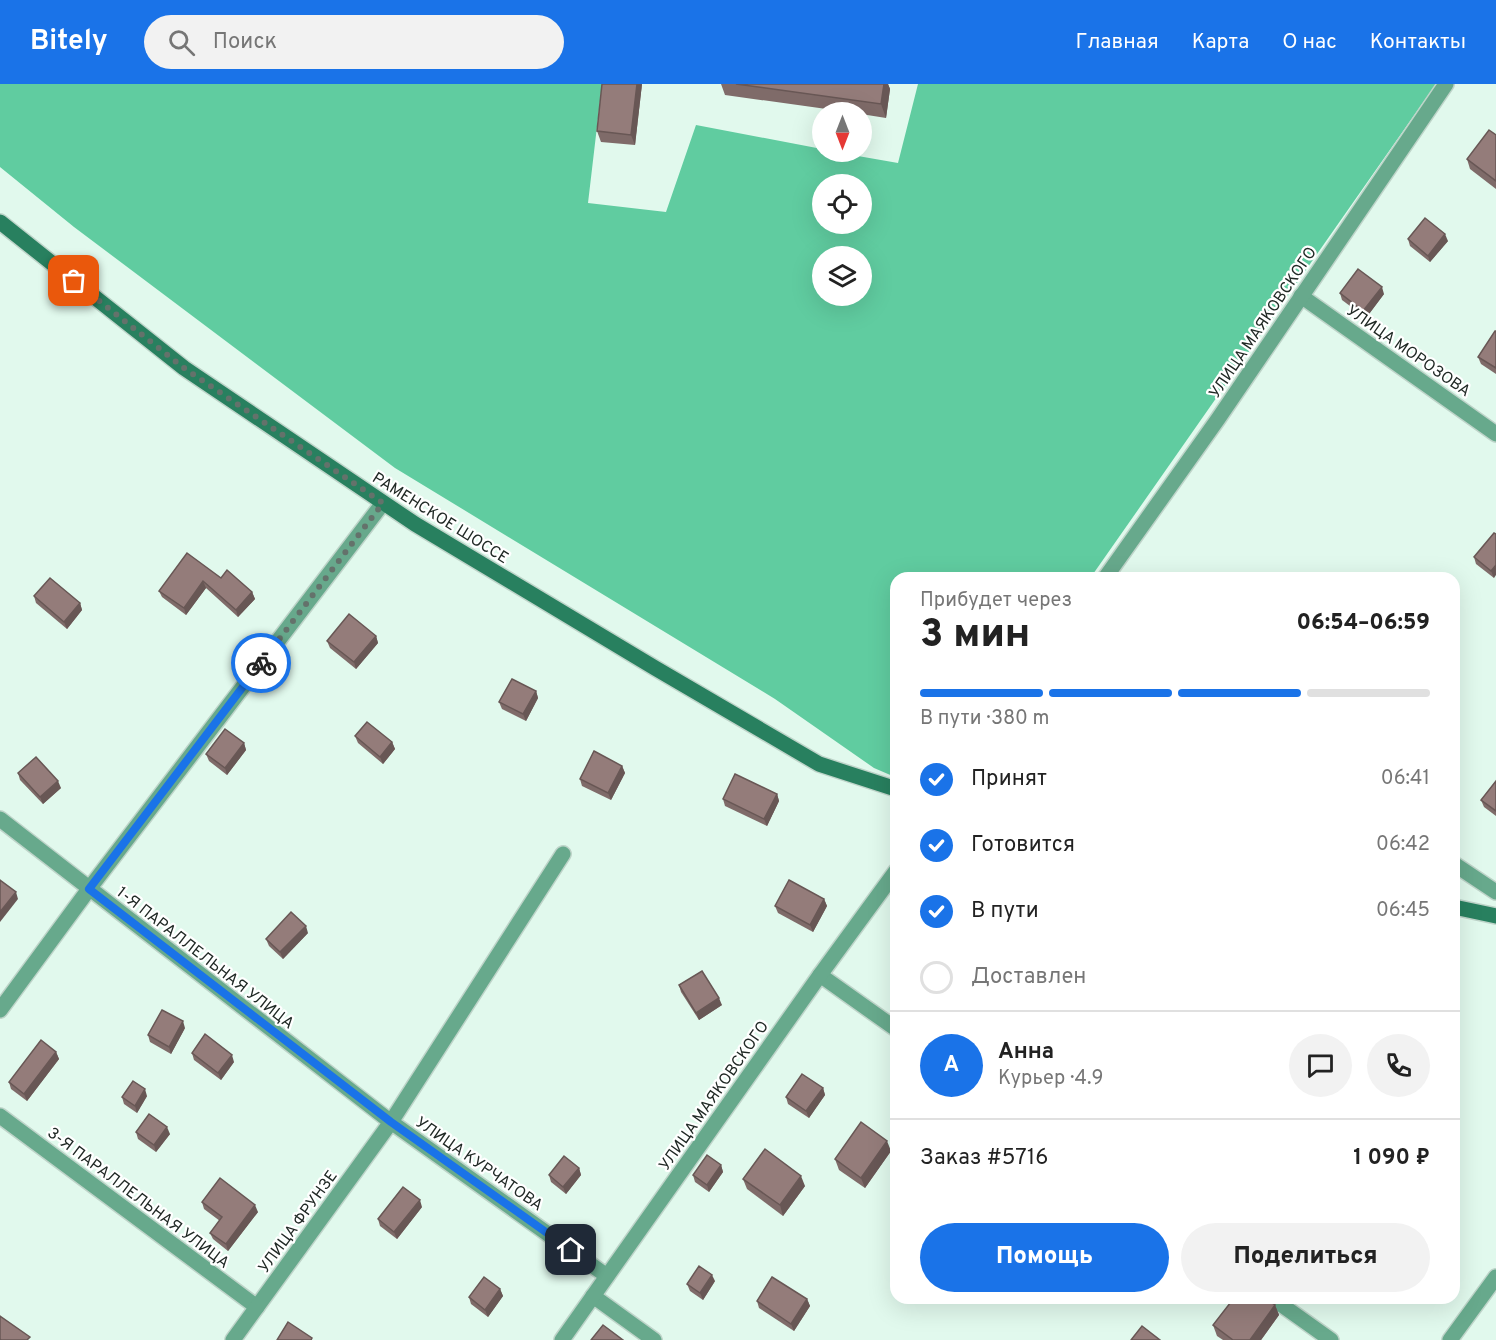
<!DOCTYPE html>
<html lang="ru">
<head>
<meta charset="utf-8">
<style>
  :root { --surface:#fff; --page:#f2f2f2; --text:#222; --muted:#767676; --line:#e0e0e0; --accent:#1a73e8 }
  body { margin:0; font-family:Overpass,sans-serif; background:var(--page); color:var(--text); height:100vh; display:flex; flex-direction:column; font-size:22px; white-space:nowrap }
  * { box-sizing:border-box; margin:0 }
  p { font-size:20px; color:var(--muted) }
  .icon { flex:none; width:33px; height:33px; fill:none; stroke:currentColor; stroke-width:2; stroke-linecap:round; stroke-linejoin:round }
  .map { position:relative; flex:1; overflow:hidden }
  .drawer { position:absolute; left:890px; top:488px; width:570px; height:732px; display:flex; flex-direction:column; background:var(--surface); border-radius:18px; box-shadow:0 6px 24px #0002 }
  .drawer>* { flex:none }
  .needle { width:39px; rotate:180deg }
  .controls { position:absolute; left:812px; top:18px; display:grid; gap:12px }
  .controls a { display:grid; place-items:center; width:60px; height:60px; border-radius:50%; background:var(--surface); box-shadow:0 6px 24px #0002; font-size:30px }
  .pin { position:absolute; display:grid; place-items:center; width:51px; height:51px; color:#fff; margin:-26px; border-radius:12px; box-shadow:0 3px 9px #0006 }
  .courier { position:absolute; display:grid; place-items:center; width:60px; height:60px; margin:-30px; border:4px solid #1a73e8; border-radius:50%; background:#fff; color:#222; box-shadow:0 2px 8px #0007 }
  .summary em { font-style:normal; font-weight:800 }
  .summary div { display:flex; flex-direction:column-reverse }
  .summary { display:flex; align-items:center; justify-content:space-between; height:102px; padding:0 30px }
  h1 { font-size:39px; font-weight:800; line-height:45px }
  .bar { display:grid; grid-template-columns:repeat(4,1fr); gap:9px 6px; align-content:center; height:72px; padding:0 30px }
  .bar i { height:8px; border-radius:4px; background:var(--line) }
  .bar .selected { background:var(--accent) }
  .bar p { grid-column:span 4 }
  .line { display:flex; align-items:center; gap:15px; padding:0 30px; border-top:2px solid var(--line) }
  .line div { flex:1 }
  .round { display:grid; place-items:center; flex:none; width:63px; height:63px; border-radius:32px; background:var(--page) }
  ol { padding:0 30px; list-style:none }
  li { display:flex; align-items:center; gap:18px; height:66px }
  li p { margin-inline-start:auto }
  li .icon { padding:6px; border-radius:50%; background:var(--accent); color:#fff; stroke-width:4 }
  li:last-child { color:var(--muted) }
  li i { width:33px; height:33px; border:3px solid var(--line); border-radius:50% }
  .primary-button { display:flex; gap:12px; margin-top:auto; padding:12px 30px }
  .primary-button a { flex:1; height:69px; border-radius:36px; background:var(--accent); color:#fff; font-size:24px; font-weight:800; line-height:69px; text-align:center }
  .primary-button a+a { background:var(--page); color:var(--text) }
  header { display:flex; align-items:center; gap:36px; box-sizing:border-box; height:84px; padding:0 30px; background:var(--accent); color:#fff }
  header strong { font-size:28px }
  nav { display:flex; gap:33px; margin-inline-start:auto; font-size:21px }
  .search { width:420px; height:54px; background:var(--page); display:flex; align-items:center; gap:15px; box-sizing:border-box; padding:0 21px; border-radius:33px; color:var(--muted); font-size:22px }
  .map>svg:first-child { display:block }
</style>
</head>
<body>
<header>
<strong>Bitely</strong>
<div class="search"><svg class="icon" aria-label="search" viewBox="0 0 24 24"><circle cx="10" cy="10" r="6"/><path d="M15 15l6 6"/></svg>Поиск</div>
<nav><a>Главная</a><a>Карта</a><a>О нас</a><a>Контакты</a></nav>
</header>
<div class="map">
<svg width="1496" height="1256" viewBox="0 0 1496 1256">
  <rect width="100%" height="100%" fill="#e1f9ed"/>
  <!-- forest -->
  <path fill="#60cca0" fill-rule="evenodd" d="M0 0H602L588 119 666 128 696 41 822 65V68H835L898 79 918 0H1436L1091 493 896 494 895 693 874 684 775 615 395 384 74 143 0 83ZM822 100H861V140H822ZM822 172H861V212H822Z"/>
  <g fill="none" stroke-linecap="round" stroke-linejoin="round">
    <!-- minor casing -->
    <g stroke="#bed4c9" stroke-width="18">
      <g id="minor">
        <polyline points="1301,212 1496,350"/>
        <polyline points="1105,494 1218,335 1446,0"/>
        <polyline points="0,735 391,1038 607,1192"/>
        <polyline points="1454,780 1496,808"/>
        <polyline points="820,891 896,945"/>
        <polyline points="0,926 89,805 383,419"/>
        <polyline points="0,1032 257,1223"/>
        <polyline points="593,1212 654,1256"/>
        <polyline points="1272,1214 1331,1256"/>
        <polyline points="233,1256 391,1038 563,770"/>
        <polyline points="562,1256 820,891 896,787"/>
        <polyline points="1450,1256 1496,1193"/>
      </g>
    </g>
    <!-- secondary casing -->
    <g stroke="#bed4c9" stroke-width="18">
      <g id="secondary">
        <polyline points="0,138 184,284 415,440 655,584 819,680 896,705"/>
        <polyline points="1454,823 1496,832"/>
      </g>
    </g>
    <!-- minor -->
    <use href="#minor" stroke="#67a98c" stroke-width="15"/>
    <!-- secondary -->
    <use href="#secondary" stroke="#28805f" stroke-width="15"/>
  </g>
  <!-- wall -->
  <g fill="#7f6b69">
    <polygon points="642,0 635,61 601,58 597,47"/>
    <polygon points="721,0 888,0 890,5 886,34 861,30 861,28 848,28 725,11"/>
    <polygon points="1496,51 1496,105 1470,85 1467,75"/>
    <polygon points="1408,155 1448,157 1430,178 1410,162"/>
    <polygon points="1340,209 1384,210 1366,234 1342,216"/>
    <polygon points="1496,247 1496,290 1481,280 1478,273"/>
    <polygon points="1494,449 1494,494 1476,480 1474,473"/>
    <polygon points="221,494 252,508 255,515 238,533 206,504 186,531 162,513 159,507"/>
    <polygon points="34,512 80,519 82,526 67,545 36,519"/>
    <polygon points="376,552 378,559 356,585 330,564 327,557"/>
    <polygon points="536,607 538,614 526,637 502,625 499,618"/>
    <polygon points="355,652 392,658 395,665 383,680 358,659"/>
    <polygon points="244,659 246,666 227,691 209,677 206,670"/>
    <polygon points="622,682 625,689 611,716 582,702 580,695"/>
    <polygon points="18,689 61,704 43,720 20,696"/>
    <polygon points="1496,697 1496,732 1484,723 1481,716"/>
    <polygon points="777,710 779,717 767,742 725,722 723,715"/>
    <polygon points="824,815 827,822 813,848 778,829 775,822"/>
    <polygon points="308,849 283,875 269,862 266,855"/>
    <polygon points="679,901 722,921 699,936 681,908"/>
    <polygon points="185,944 171,970 150,958 148,951"/>
    <polygon points="56,968 59,975 27,1017 11,1005 9,998"/>
    <polygon points="192,969 234,978 221,996 194,976"/>
    <polygon points="823,1004 825,1011 809,1034 788,1020 786,1013"/>
    <polygon points="147,1012 137,1029 124,1020 122,1013"/>
    <polygon points="136,1048 170,1050 156,1068 138,1055"/>
    <polygon points="891,1067 865,1104 839,1086 835,1075"/>
    <polygon points="721,1081 723,1088 709,1108 695,1098 693,1091"/>
    <polygon points="579,1084 581,1091 566,1110 551,1098 549,1091"/>
    <polygon points="743,1095 805,1102 783,1132 747,1105"/>
    <polygon points="202,1118 258,1128 228,1167 213,1155 210,1149 220,1137 204,1125"/>
    <polygon points="422,1123 397,1155 380,1142 378,1135"/>
    <polygon points="715,1197 703,1216 690,1207 687,1200"/>
    <polygon points="500,1205 503,1212 488,1233 471,1220 469,1213"/>
    <polygon points="807,1215 810,1222 794,1247 759,1224 757,1217"/>
    <polygon points="1275,1221 1279,1231 1261,1256 1223,1256 1217,1252 1213,1241"/>
  </g>
  <!-- shaded-wall -->
  <g fill="#685755">
    <polygon points="637,0 642,0 635,61 631,51"/>
    <polygon points="884,0 888,0 890,5 886,34 881,20"/>
    <polygon points="1445,150 1448,157 1430,178 1428,172"/>
    <polygon points="1382,203 1384,210 1366,234 1363,227"/>
    <polygon points="1496,481 1496,491 1494,494 1491,487"/>
    <polygon points="203,497 206,504 186,531 184,524"/>
    <polygon points="252,508 255,515 238,533 236,526"/>
    <polygon points="80,519 82,526 67,545 64,538"/>
    <polygon points="376,552 378,559 356,585 354,578"/>
    <polygon points="536,607 538,614 526,637 523,630"/>
    <polygon points="392,658 395,665 383,680 380,673"/>
    <polygon points="244,659 246,666 227,691 225,684"/>
    <polygon points="622,682 625,689 611,716 608,709"/>
    <polygon points="58,697 61,704 43,720 40,713"/>
    <polygon points="777,710 779,717 767,742 764,735"/>
    <polygon points="16,808 18,815 0,838 0,828"/>
    <polygon points="824,815 827,822 813,848 810,841"/>
    <polygon points="306,842 308,849 283,875 280,868"/>
    <polygon points="719,914 722,921 699,936 696,929"/>
    <polygon points="183,937 185,944 171,970 169,963"/>
    <polygon points="56,968 59,975 27,1017 24,1010"/>
    <polygon points="232,971 234,978 221,996 218,989"/>
    <polygon points="823,1004 825,1011 809,1034 806,1027"/>
    <polygon points="145,1005 147,1012 137,1029 135,1022"/>
    <polygon points="167,1043 170,1050 156,1068 154,1061"/>
    <polygon points="887,1057 891,1067 865,1104 861,1094"/>
    <polygon points="721,1081 723,1088 709,1108 707,1101"/>
    <polygon points="579,1084 581,1091 566,1110 563,1103"/>
    <polygon points="801,1092 805,1102 783,1132 780,1121"/>
    <polygon points="420,1116 422,1123 397,1155 394,1148"/>
    <polygon points="255,1121 258,1128 228,1167 226,1160"/>
    <polygon points="712,1191 715,1197 703,1216 700,1209"/>
    <polygon points="500,1205 503,1212 488,1233 485,1226"/>
    <polygon points="807,1215 810,1222 794,1247 791,1240"/>
    <polygon points="1275,1221 1279,1231 1261,1256 1250,1256"/>
  </g>
  <!-- building -->
  <g fill="#947c7a" stroke="#685755" stroke-width="1.5">
    <polygon points="602,0 637,0 631,51 597,47"/>
    <polygon points="736,0 884,0 881,20"/>
    <polygon points="1489,46 1496,51 1496,97 1467,75"/>
    <polygon points="1425,134 1445,150 1428,172 1408,155"/>
    <polygon points="1358,185 1382,203 1363,227 1340,209"/>
    <polygon points="1495,247 1496,247 1496,284 1478,273"/>
    <polygon points="1494,449 1496,450 1496,481 1491,487 1474,473"/>
    <polygon points="187,469 221,494 227,486 252,508 236,526 203,497 184,524 159,507"/>
    <polygon points="50,494 80,519 64,538 34,512"/>
    <polygon points="349,530 376,552 354,578 327,557"/>
    <polygon points="512,595 536,607 523,630 499,618"/>
    <polygon points="367,638 392,658 380,673 355,652"/>
    <polygon points="225,645 244,659 225,684 206,670"/>
    <polygon points="594,667 622,682 608,709 580,695"/>
    <polygon points="36,673 58,697 40,713 18,689"/>
    <polygon points="735,690 777,710 764,735 723,715"/>
    <polygon points="1496,697 1496,727 1481,716"/>
    <polygon points="0,796 16,808 0,828"/>
    <polygon points="789,796 824,815 810,841 775,822"/>
    <polygon points="291,828 306,842 280,868 266,855"/>
    <polygon points="702,887 719,914 696,929 679,901"/>
    <polygon points="162,926 183,937 169,963 148,951"/>
    <polygon points="205,950 232,971 218,989 192,969"/>
    <polygon points="41,956 56,968 24,1010 9,998"/>
    <polygon points="802,990 823,1004 806,1027 786,1013"/>
    <polygon points="133,997 145,1005 135,1022 122,1013"/>
    <polygon points="149,1030 167,1043 154,1061 136,1048"/>
    <polygon points="861,1038 887,1057 861,1094 835,1075"/>
    <polygon points="765,1065 801,1092 780,1121 743,1095"/>
    <polygon points="707,1071 721,1081 707,1101 693,1091"/>
    <polygon points="564,1072 579,1084 563,1103 549,1091"/>
    <polygon points="220,1094 255,1121 226,1160 210,1149 222,1133 202,1118"/>
    <polygon points="403,1103 420,1116 394,1148 378,1135"/>
    <polygon points="699,1182 712,1191 700,1209 687,1200"/>
    <polygon points="484,1193 500,1205 485,1226 469,1213"/>
    <polygon points="772,1193 807,1215 791,1240 757,1217"/>
    <polygon points="1234,1214 1265,1214 1275,1221 1250,1256 1233,1256 1213,1241"/>
    <polygon points="0,1232 30,1253 27,1256 1,1256 0,1255"/>
    <polygon points="288,1238 312,1254 311,1256 277,1256"/>
    <polygon points="603,1241 623,1256 591,1256"/>
    <polygon points="1142,1242 1160,1256 1131,1256"/>
  </g>
  <g fill="none" stroke-linecap="round" stroke-linejoin="round">
    <!-- done -->
    <polyline stroke="#64726b" stroke-width="6" stroke-dasharray="0 10.8" points="74,197 184,284 383,419 261,579"/>
    <!-- route -->
    <polyline stroke="#1a73e8" stroke-width="8" points="261,579 89,805 391,1038 571,1166"/>
  </g>
  <g text-anchor="middle" stroke-width="4.5" stroke-linejoin="round" paint-order="stroke">
    <!-- street labels -->
    <g font-size="16" fill="#202925" stroke="#fff">
      <text transform="translate(1262 238) rotate(-56)" y="6">УЛИЦА МАЯКОВСКОГО</text>
      <text transform="translate(1409 266) rotate(35)" y="6">УЛИЦА МОРОЗОВА</text>
      <text transform="translate(441 433) rotate(32)" y="6">РАМЕНСКОЕ ШОССЕ</text>
      <text transform="translate(206 873) rotate(38)" y="6">1-Я ПАРАЛЛЕЛЬНАЯ УЛИЦА</text>
      <text transform="translate(713 1011) rotate(-55)" y="6">УЛИЦА МАЯКОВСКОГО</text>
      <text transform="translate(480 1079) rotate(35)" y="6">УЛИЦА КУРЧАТОВА</text>
      <text transform="translate(139 1113) rotate(37)" y="6">3-Я ПАРАЛЛЕЛЬНАЯ УЛИЦА</text>
      <text transform="translate(297 1137) rotate(-54)" y="6">УЛИЦА ФРУНЗЕ</text>
    </g>
  </g>
</svg>
<div class="controls">
<a><svg class="needle" viewBox="-14 -14 28 28"><path d="M0-13l5 13h-10z" fill="#e53935"/><path d="M0 13l5-13h-10z" fill="#767676"/></svg></a>
<a><svg class="icon" aria-label="locate" viewBox="0 0 24 24"><circle cx="12" cy="12" r="6"/><path d="M12 2v4M12 18v4M2 12h4M18 12h4"/></svg></a>
<a><svg class="icon" aria-label="layers" viewBox="0 0 24 24"><path d="M12 4l9 5-9 5-9-5zM3 14l9 5 9-5"/></svg></a>
</div>
<div class="pin" style="left:74px;top:197px;background:#ea580c"><svg class="icon" aria-label="bag" viewBox="0 0 24 24"><path d="M5 8h14l-1 12H6zM9 8a3 3 0 0 1 6 0"/></svg></div>
<div class="pin" style="left:571px;top:1166px;background:#1f2937"><svg class="icon" aria-label="home" viewBox="0 0 24 24"><path d="M3 11l9-7 9 7M6 9v11h12V9"/></svg></div>
<div class="courier" style="left:261px;top:579px"><svg class="icon" aria-label="bike" viewBox="0 0 24 24"><circle cx="6" cy="16" r="4"/><circle cx="18" cy="16" r="4"/><path d="M6 16l4-8h5l3 8M10 8l3 8H6M13 5h3"/></svg></div>
<section class="drawer">
<div class="summary"><div><h1>3 мин</h1><p>Прибудет через</p></div><em>06:54–06:59</em></div>
<div class="bar"><i class="selected"></i><i class="selected"></i><i class="selected"></i><i></i><p>В пути · 380 m</p></div>
<ol>
<li><svg class="icon" aria-label="check" viewBox="0 0 24 24"><path d="M5 12l5 5 9-10"/></svg>Принят<p>06:41</p></li>
<li><svg class="icon" aria-label="check" viewBox="0 0 24 24"><path d="M5 12l5 5 9-10"/></svg>Готовится<p>06:42</p></li>
<li><svg class="icon" aria-label="check" viewBox="0 0 24 24"><path d="M5 12l5 5 9-10"/></svg>В пути<p>06:45</p></li>
<li><i></i>Доставлен</li>
</ol>
<div class="line" style="height:108px"><b class="round" style="background:var(--accent);color:#fff">А</b><div><b>Анна</b><p>Курьер · 4.9</p></div><a class="round"><svg class="icon" aria-label="chat" viewBox="0 0 24 24"><path d="M4 5h16v11H9l-5 4z"/></svg></a><a class="round"><svg class="icon" aria-label="phone" viewBox="0 0 24 24"><path d="M5 4h4l2 5-3 2q2 4 5 5l2-3 5 2v4C11 20 4 13 5 4z"/></svg></a></div>
<div class="line" style="height:78px"><div>Заказ #5716</div><b>1 090 ₽</b></div>
<div class="primary-button"><a>Помощь</a><a>Поделиться</a></div>
</section>
</div>
</body>
</html>
